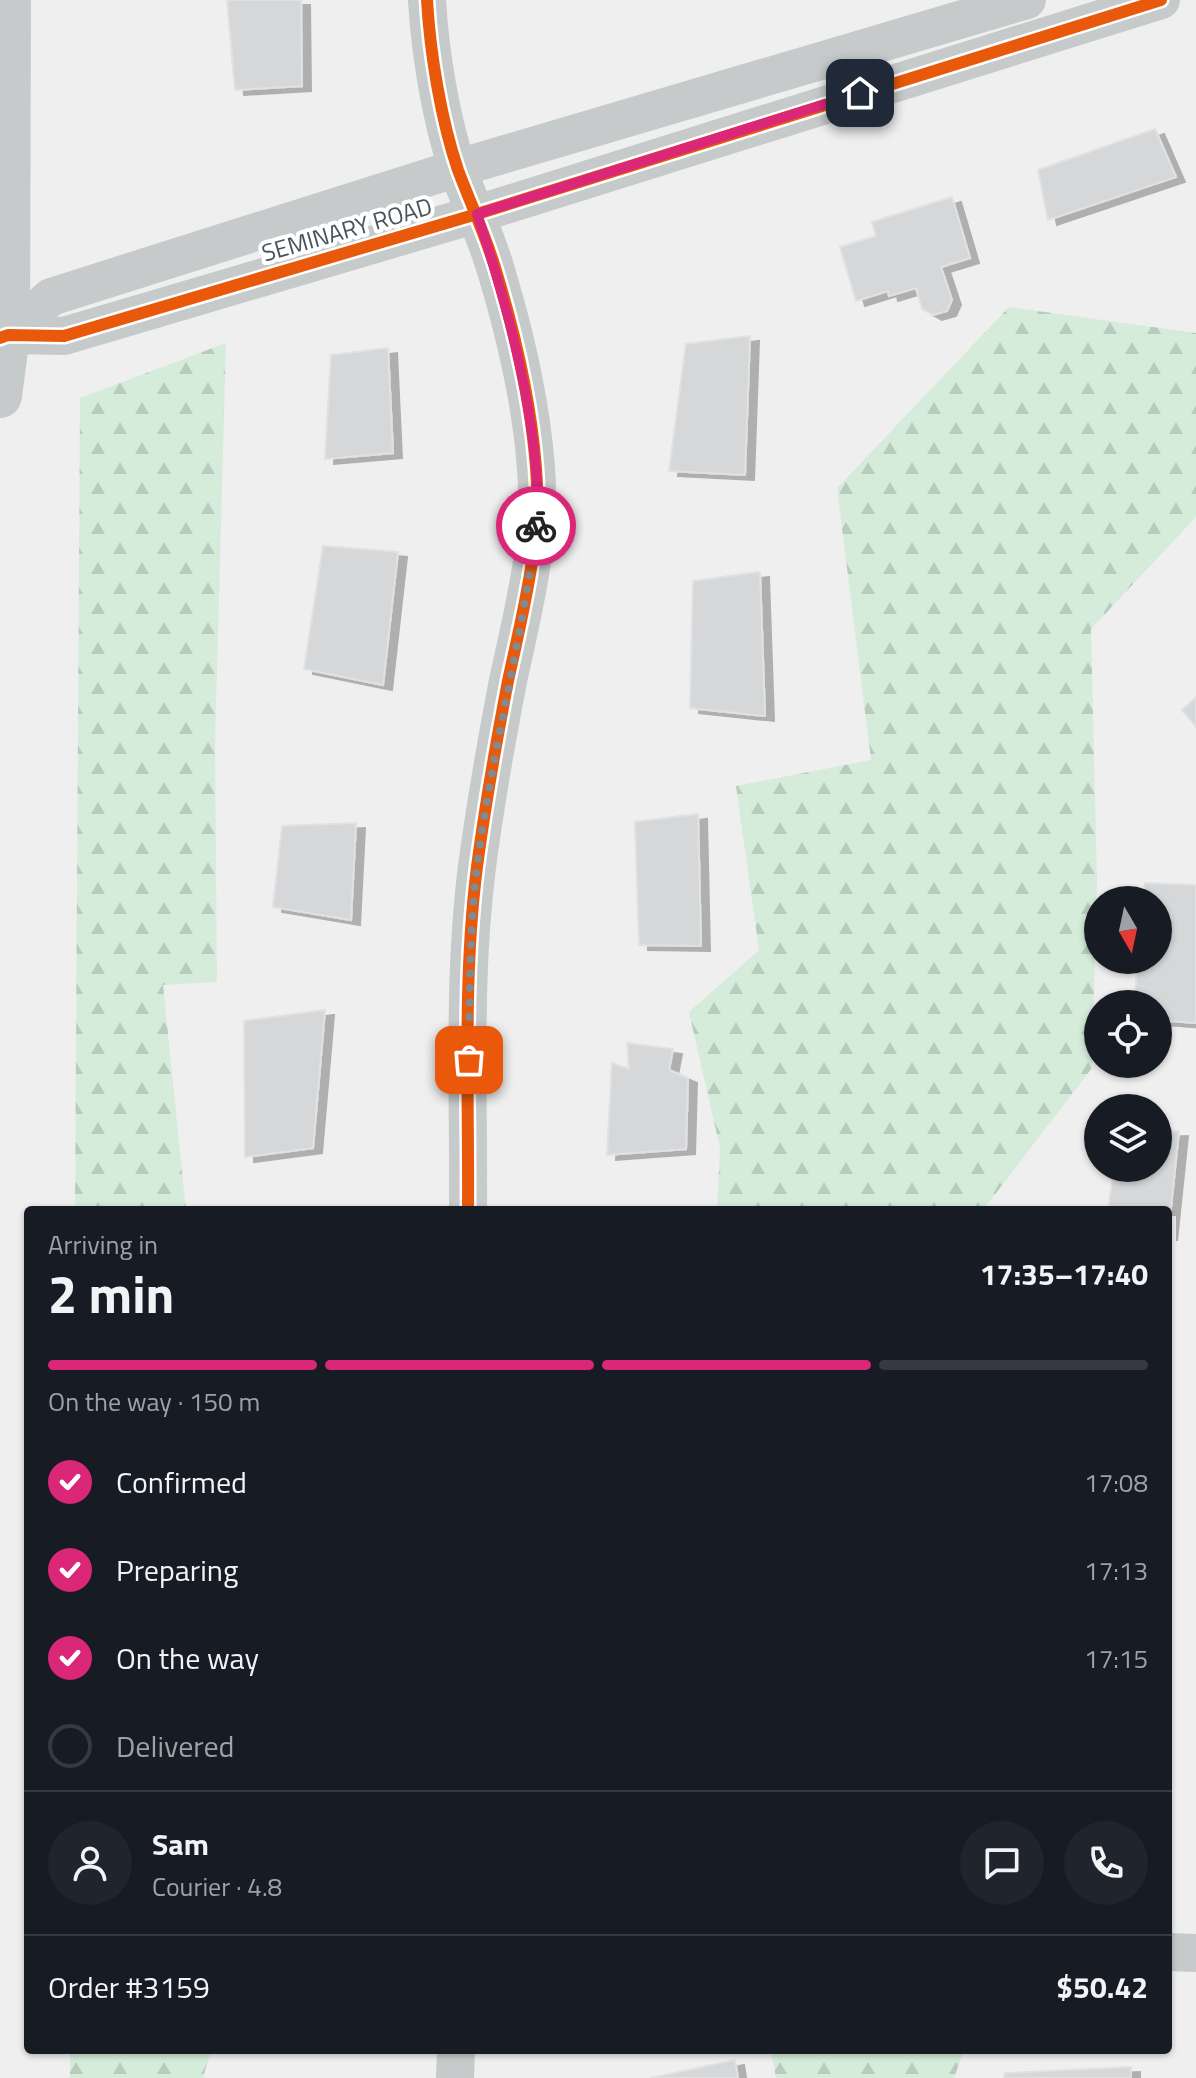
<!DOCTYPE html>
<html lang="en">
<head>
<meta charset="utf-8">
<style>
  :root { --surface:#171b24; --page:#20242c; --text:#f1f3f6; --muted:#9ea1a6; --line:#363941; --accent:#db2777 }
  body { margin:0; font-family:"Titillium Web",sans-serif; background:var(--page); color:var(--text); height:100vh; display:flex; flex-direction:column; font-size:30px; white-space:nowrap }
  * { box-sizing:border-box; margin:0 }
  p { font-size:26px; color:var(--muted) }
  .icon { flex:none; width:44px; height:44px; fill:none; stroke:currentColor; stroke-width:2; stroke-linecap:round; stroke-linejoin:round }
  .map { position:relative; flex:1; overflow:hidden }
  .panel { position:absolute; left:24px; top:1206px; width:1148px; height:848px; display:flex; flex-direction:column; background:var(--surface); border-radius:8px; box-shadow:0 2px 6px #0004 }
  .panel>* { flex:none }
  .needle { width:52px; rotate:171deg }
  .fabs { position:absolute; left:1084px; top:886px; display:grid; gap:16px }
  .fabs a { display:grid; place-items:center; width:88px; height:88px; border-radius:50%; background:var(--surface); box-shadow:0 2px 6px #0004; font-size:40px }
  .pin { position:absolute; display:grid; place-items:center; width:68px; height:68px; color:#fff; margin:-34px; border-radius:16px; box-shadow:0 4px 12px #0006 }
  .courier { position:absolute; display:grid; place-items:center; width:80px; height:80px; margin:-40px; border:6px solid #db2777; border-radius:50%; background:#fff; color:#222; box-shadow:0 2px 10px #0007 }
  .head em { font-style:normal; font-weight:700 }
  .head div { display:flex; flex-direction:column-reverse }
  .head { display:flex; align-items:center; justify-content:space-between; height:136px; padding:0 24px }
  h1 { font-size:52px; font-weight:700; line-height:60px }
  .bar { display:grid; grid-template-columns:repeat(4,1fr); gap:12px 8px; align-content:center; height:96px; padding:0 24px }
  .bar i { height:10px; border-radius:6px; background:var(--line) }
  .bar .active { background:var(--accent) }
  .bar p { grid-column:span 4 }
  .line { display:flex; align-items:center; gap:20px; padding:0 24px; border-top:2px solid var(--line) }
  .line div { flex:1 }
  .round { display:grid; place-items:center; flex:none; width:84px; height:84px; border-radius:42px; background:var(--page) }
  ol { padding:0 24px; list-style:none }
  li { display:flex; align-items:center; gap:24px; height:88px }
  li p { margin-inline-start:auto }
  li .icon { padding:8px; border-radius:50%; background:var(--accent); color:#fff; stroke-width:4 }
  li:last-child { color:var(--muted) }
  li i { width:44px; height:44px; border:4px solid var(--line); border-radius:50% }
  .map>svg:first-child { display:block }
</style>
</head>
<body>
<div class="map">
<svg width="1196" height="2078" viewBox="0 0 1196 2078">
  <defs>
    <pattern id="forest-firs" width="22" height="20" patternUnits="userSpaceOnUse" patternTransform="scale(2)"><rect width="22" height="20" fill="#d5ecda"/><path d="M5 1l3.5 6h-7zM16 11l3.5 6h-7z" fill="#b8ccbd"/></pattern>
    <filter id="shadow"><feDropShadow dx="9" dy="5" stdDeviation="0" flood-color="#0004"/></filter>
  </defs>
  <rect width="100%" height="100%" fill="#efefef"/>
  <!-- forest -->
  <g fill="url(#forest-firs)">
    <polygon points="1009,307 1196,333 1196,517 1091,629 1097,878 1092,1068 983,1210 717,1210 720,1148 689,1012 759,950 736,786 871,760 837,488"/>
    <polygon points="226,343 215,742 217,982 163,985 186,1210 75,1210 80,398"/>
    <polygon points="70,2050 211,2050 203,2078 70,2078"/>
    <polygon points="771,2050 964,2050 954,2078 776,2078"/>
  </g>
  <!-- building -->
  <g fill="#d5d7d8" stroke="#e0e1e2" stroke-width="2" filter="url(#shadow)">
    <polygon points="227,0 301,0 302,86 235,90"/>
    <polygon points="1155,129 1176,177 1048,220 1038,170"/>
    <polygon points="952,197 970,258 941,267 952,300 947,311 933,315 922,309 916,288 889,296 888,291 856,301 840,247 876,236 872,222"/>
    <polygon points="750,336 745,475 669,471 686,344"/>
    <polygon points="388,348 393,453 325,459 331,355"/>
    <polygon points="323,546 398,552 383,685 304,669"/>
    <polygon points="760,572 765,716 690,708 693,581"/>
    <polygon points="1196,697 1196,727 1182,710"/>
    <polygon points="698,814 701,946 639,945 635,822"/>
    <polygon points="356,823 351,920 273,907 282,826"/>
    <polygon points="1145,883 1196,885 1196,1023 1158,1020 1158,1004 1134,1004 1138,960 1158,960 1158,900 1143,900"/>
    <polygon points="325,1010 313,1148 245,1157 244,1021"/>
    <polygon points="627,1043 673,1049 669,1070 688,1078 686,1149 607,1155 612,1063 629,1069"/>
    <polygon points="1179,1131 1168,1236 1168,1210 1108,1210 1114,1168 1158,1168 1158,1132"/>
    <polygon points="735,2060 738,2078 651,2078"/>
    <polygon points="1131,2067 1131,2078 1004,2078 1005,2073"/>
  </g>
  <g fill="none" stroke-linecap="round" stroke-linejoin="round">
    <!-- street -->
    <g stroke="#c6caca" stroke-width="38">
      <path d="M427 0C430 53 441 120 458 170 471 205 487 238 497 274 516 337 531 402 536 468 542 540 523 611 508 681 497 738 487 795 479 852 462 970 469 1091 468 1210"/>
      <polyline points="8,335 51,297 458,168 1027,0"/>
      <polyline points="0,338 8,335 64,336 477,214 1161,0"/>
      <polyline points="1168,1952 1196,1953"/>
      <polyline points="455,2078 456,2050"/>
    </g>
    <!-- secondary -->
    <polyline stroke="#c7cacb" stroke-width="44" points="0,396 8,335 9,0"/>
    <!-- cycleway casing -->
    <g stroke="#fff" stroke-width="17">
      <g id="cycleway">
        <path d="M427 0C430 53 441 120 458 170 471 205 487 238 497 274 516 337 531 402 536 468 542 540 523 611 508 681 497 738 487 795 479 852 462 970 469 1091 468 1210"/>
        <polyline points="0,338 8,335 64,336 477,214 1161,0"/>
      </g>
    </g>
    <!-- cycleway -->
    <use href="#cycleway" stroke="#e8590c" stroke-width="12"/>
  </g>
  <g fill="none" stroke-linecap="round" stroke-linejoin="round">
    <!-- done -->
    <path stroke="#828a8e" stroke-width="8" stroke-dasharray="0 14.4" d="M469 1060C470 991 469 921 479 852 494 743 523 636 536 526"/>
    <!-- route -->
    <path stroke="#db2777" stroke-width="10" d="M536 526C540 498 536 468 533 441 523 363 502 288 477 214L860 93"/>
  </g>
  <g text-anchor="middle" stroke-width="8" stroke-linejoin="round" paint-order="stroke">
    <!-- street labels -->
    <g font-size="24" fill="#485459" stroke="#fff">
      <text transform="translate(347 230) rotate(-16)" y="8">SEMINARY ROAD</text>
    </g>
  </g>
</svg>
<div class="fabs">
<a><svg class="needle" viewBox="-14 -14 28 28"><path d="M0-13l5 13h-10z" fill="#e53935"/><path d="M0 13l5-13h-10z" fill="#9ea1a6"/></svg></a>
<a><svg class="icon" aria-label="locate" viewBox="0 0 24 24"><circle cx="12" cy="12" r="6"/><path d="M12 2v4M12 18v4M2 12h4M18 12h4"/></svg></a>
<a><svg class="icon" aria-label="layers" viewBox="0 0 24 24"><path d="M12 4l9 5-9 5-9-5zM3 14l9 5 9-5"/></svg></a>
</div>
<div class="pin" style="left:469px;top:1060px;background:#ea580c"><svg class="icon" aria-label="bag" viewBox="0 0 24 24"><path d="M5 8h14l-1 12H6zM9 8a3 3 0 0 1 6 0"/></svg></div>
<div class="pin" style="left:860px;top:93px;background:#1f2937"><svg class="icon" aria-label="home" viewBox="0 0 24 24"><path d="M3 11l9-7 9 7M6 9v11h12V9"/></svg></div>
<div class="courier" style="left:536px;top:526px"><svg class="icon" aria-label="bike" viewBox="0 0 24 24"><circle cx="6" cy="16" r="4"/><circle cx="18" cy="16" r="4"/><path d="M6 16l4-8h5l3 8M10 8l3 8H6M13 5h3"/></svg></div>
<section class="panel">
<div class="head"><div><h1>2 min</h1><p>Arriving in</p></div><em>17:35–17:40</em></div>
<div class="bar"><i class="active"></i><i class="active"></i><i class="active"></i><i></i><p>On the way · 150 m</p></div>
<ol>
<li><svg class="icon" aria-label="check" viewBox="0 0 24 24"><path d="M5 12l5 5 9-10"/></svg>Confirmed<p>17:08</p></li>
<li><svg class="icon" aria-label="check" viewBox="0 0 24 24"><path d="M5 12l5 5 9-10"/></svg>Preparing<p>17:13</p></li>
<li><svg class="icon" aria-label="check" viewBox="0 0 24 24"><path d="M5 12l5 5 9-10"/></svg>On the way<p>17:15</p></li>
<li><i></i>Delivered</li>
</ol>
<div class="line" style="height:144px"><a class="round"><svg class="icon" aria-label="person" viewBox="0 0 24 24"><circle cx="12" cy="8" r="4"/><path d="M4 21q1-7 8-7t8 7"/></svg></a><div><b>Sam</b><p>Courier · 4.8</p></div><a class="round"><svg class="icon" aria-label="chat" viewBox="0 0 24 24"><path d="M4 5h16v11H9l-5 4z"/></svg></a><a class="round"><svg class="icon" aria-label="phone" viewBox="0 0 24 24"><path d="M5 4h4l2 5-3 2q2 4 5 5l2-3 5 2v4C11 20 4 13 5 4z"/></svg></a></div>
<div class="line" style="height:104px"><div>Order #3159</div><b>$50.42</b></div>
</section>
</div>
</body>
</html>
